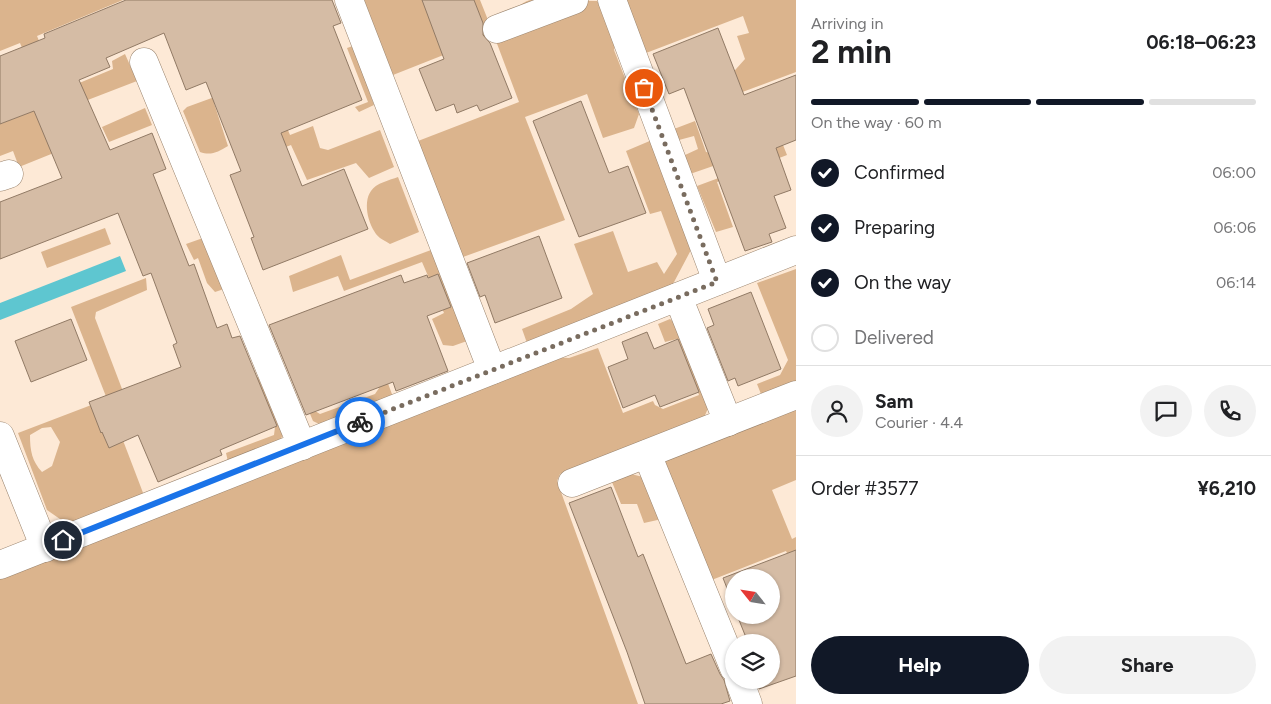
<!DOCTYPE html>
<html lang="en">
<head>
<meta charset="utf-8">
<style>
  :root { --surface:#fff; --page:#f2f2f2; --text:#202124; --muted:#757577; --line:#e0e0e0; --accent:#111827 }
  body { margin:0; font-family:Figtree,sans-serif; background:var(--page); color:var(--text); height:100vh; display:flex; flex-direction:column; font-size:19px; white-space:nowrap }
  * { box-sizing:border-box; margin:0 }
  p { font-size:16px; color:var(--muted) }
  .icon { flex:none; width:28px; height:28px; fill:none; stroke:currentColor; stroke-width:2; stroke-linecap:round; stroke-linejoin:round }
  .map { position:relative; flex:1; overflow:hidden }
  .side { display:flex; flex-direction:column; background:var(--surface); width:475px }
  .side>* { flex:none }
  .needle { width:32px; rotate:300deg }
  .buttons { position:absolute; left:725px; top:569px; display:grid; gap:10px }
  .buttons a { display:grid; place-items:center; width:55px; height:55px; border-radius:50%; background:var(--surface); box-shadow:0 1px 4px #0004; font-size:25px }
  .pin { position:absolute; display:grid; place-items:center; width:42px; height:42px; color:#fff; margin:-21px; border:2px solid #fff; border-radius:50%; box-shadow:0 1px 5px #0007 }
  .courier { position:absolute; display:grid; place-items:center; width:50px; height:50px; margin:-25px; border:4px solid #1a73e8; border-radius:50%; background:#fff; color:#222; box-shadow:0 1px 6px #0007 }
  .headline em { font-style:normal; font-weight:700 }
  .headline div { display:flex; flex-direction:column-reverse }
  .headline { display:flex; align-items:center; justify-content:space-between; height:85px; padding:0 15px }
  h1 { font-size:32px; font-weight:700; line-height:38px }
  .bar { display:grid; grid-template-columns:repeat(4,1fr); gap:8px 5px; align-content:center; height:60px; padding:0 15px }
  .bar i { height:6px; border-radius:4px; background:var(--line) }
  .bar .on { background:var(--accent) }
  .bar p { grid-column:span 4 }
  .line { display:flex; align-items:center; gap:12px; padding:0 15px; border-top:1px solid var(--line) }
  .line div { flex:1 }
  .round { display:grid; place-items:center; flex:none; width:52px; height:52px; border-radius:26px; background:var(--page) }
  ol { padding:0 15px; list-style:none }
  li { display:flex; align-items:center; gap:15px; height:55px }
  li p { margin-inline-start:auto }
  li .icon { padding:5px; border-radius:50%; background:var(--accent); color:#fff; stroke-width:4 }
  li:last-child { color:var(--muted) }
  li i { width:28px; height:28px; border:2px solid var(--line); border-radius:50% }
  .primary-button { display:flex; gap:10px; margin-top:auto; padding:10px 15px }
  .primary-button a { flex:1; height:58px; border-radius:30px; background:var(--accent); color:#fff; font-size:20px; font-weight:700; line-height:58px; text-align:center }
  .primary-button a+a { background:var(--page); color:var(--text) }
  main { display:flex; flex:1; min-height:0 }
  .map>svg:first-child { display:block }
</style>
</head>
<body>
<main>
<div class="map">
<svg width="796" height="704" viewBox="0 0 796 704">
  <rect width="100%" height="100%" fill="#fde9d6"/>
  <!-- green -->
  <g fill="#dbb48d" fill-rule="evenodd">
    <polygon points="0,0 123,0 37,36 60,91 113,69 112,61 125,54 137,81 67,108 81,142 19,167 13,151 0,156 0,124 46,106 20,43 0,51"/>
    <polygon points="364,0 480,0 494,35 393,75"/>
    <path d="M530 0 597 1C606 15 619 33 614 50L639 114 634 128 603 138 587 94 525 117 565 220 463 257 418 141 519 102 496 41C505 26 513 5 530 0Z"/>
    <polygon points="626,0 796,0 796,72 702,107 745,59 737,36 749,33 743,16 646,53"/>
    <polygon points="353,46 374,105 359,112 355,107 368,102 347,48"/>
    <path d="M242 87 244 92 214 103 228 146C218 152 211 156 200 152L183 111 187 107Z"/>
    <polygon points="145,108 152,125 109,142 102,127"/>
    <polygon points="284,121 290,135 313,126 320,148 328,150 380,130 394,167 369,178 356,163 307,180 291,145 242,164"/>
    <polygon points="695,121 706,152 712,153 779,135 787,155 717,182 733,227 716,232 697,186 724,176 719,164 690,174 685,155 698,149 694,136 679,140 674,129"/>
    <polygon points="652,140 692,248 673,284 527,343 522,329 571,309 593,294 574,244 613,231 628,272 657,262 664,274 677,254 661,211 650,214 626,151"/>
    <path d="M398 177 419 232 390 244C387 242 383 240 380 238 369 229 362 203 371 191 376 183 390 180 398 177Z"/>
    <polygon points="105,228 111,244 47,268 41,252"/>
    <polygon points="203,238 224,289 215,292 207,283 198,258 194,260 186,244"/>
    <polygon points="431,250 467,341 453,346 443,345 432,319 444,313 422,262 344,291 338,276 293,292 289,276 341,255 350,280"/>
    <polygon points="796,269 796,382 761,394 757,384 780,375 788,360 757,283"/>
    <path d="M146 278 147 290 96 312 95 318 127 402 111 409 145 498 70 526 47 510 18 433 107 399 71 307ZM51 427 60 442 52 466 42 472C32 461 30 451 30 435L42 428Z"/>
    <polygon points="670,319 677,325 709,406 703,420 560,474 557,481 638,704 0,704 0,571 539,356 569,358 598,348 623,413 653,401 655,405 663,409 699,395 677,339 665,342 658,324"/>
    <polygon points="379,359 393,397 323,426 313,421 297,383 315,411 320,414 375,394 379,388 369,362"/>
    <polygon points="258,377 283,433 279,446 229,466 226,453 274,435 275,427 255,383 214,393"/>
    <polygon points="796,402 796,480 772,490 792,539 796,537 796,572 786,551 704,583 659,468 666,454"/>
    <polygon points="631,474 647,478 662,519 644,523 637,504 621,504 612,482"/>
  </g>
  <!-- water -->
  <polygon fill="#5ec6d0" points="120,256 126,271 0,320 0,303"/>
  <!-- building -->
  <g fill="#d5bca5" stroke="#917a65">
    <polygon points="126,0 332,0 341,23 333,26 362,100 281,133 302,186 344,169 368,229 263,270 251,238 254,237 230,175 241,171 206,82 186,90 164,33 106,58 110,67 79,80 110,150 152,133 166,169 153,174 189,266 194,264 217,328 227,324 232,338 240,336 277,426 220,450 222,455 158,482 138,435 109,448 102,432 101,433 89,402 181,367 173,345 177,343 151,273 143,276 118,213 0,259 0,202 62,178 34,111 0,124 0,56 45,38 44,34"/>
    <polygon points="422,0 474,0 483,23 483,35 490,43 512,98 480,111 477,105 457,113 454,104 436,111 419,69 444,59"/>
    <polygon points="718,28 744,95 796,75 796,140 776,148 791,190 774,196 786,228 769,234 772,242 745,251 684,88 669,94 653,54"/>
    <polygon points="581,101 609,173 628,166 646,213 579,237 533,121"/>
    <polygon points="539,236 562,298 495,323 485,295 480,297 467,263"/>
    <polygon points="438,274 451,307 427,316 448,371 396,391 393,382 306,415 269,325 401,275 404,283 427,275 428,278"/>
    <polygon points="751,292 781,369 738,386 735,378 728,381 707,328 714,325 708,309"/>
    <polygon points="71,319 87,360 31,382 15,341"/>
    <polygon points="647,332 654,349 678,339 699,392 660,407 655,395 623,408 608,367 628,359 622,342"/>
    <polygon points="611,487 638,557 643,554 686,664 711,654 720,674 724,680 730,701 721,704 645,704 627,652 569,503"/>
    <polygon points="796,550 796,676 759,689 756,680 771,680 771,642 741,642 747,640 737,615 771,615 771,578 734,578 734,606 723,578"/>
  </g>
  <g fill="none" stroke-linecap="round" stroke-linejoin="round">
    <!-- minor casing -->
    <g stroke="#9a846e" stroke-width="29">
      <g id="minor">
        <polyline points="349,0 492,370"/>
        <polyline points="612,0 717,281"/>
        <polyline points="497,29 574,0"/>
        <polyline points="144,62 302,446"/>
        <polyline points="0,177 9,174"/>
        <polyline points="678,297 728,422"/>
        <polyline points="0,436 45,548"/>
        <polyline points="647,454 734,668"/>
        <polyline points="572,483 796,395"/>
        <polyline points="0,565 796,250"/>
        <polyline points="739,680 748,704"/>
      </g>
    </g>
    <!-- minor -->
    <use href="#minor" stroke="#fff" stroke-width="28"/>
  </g>
  <g fill="none" stroke-linecap="round" stroke-linejoin="round">
    <!-- done -->
    <polyline stroke="#796c5f" stroke-width="5" stroke-dasharray="0 9" points="360,422 717,282 644,88"/>
    <!-- route -->
    <polyline stroke="#1a73e8" stroke-width="6" points="63,540 360,422"/>
  </g>
</svg>
<div class="buttons">
<a><svg class="needle" viewBox="-14 -14 28 28"><path d="M0-13l5 13h-10z" fill="#e53935"/><path d="M0 13l5-13h-10z" fill="#757577"/></svg></a>
<a><svg class="icon" aria-label="layers" viewBox="0 0 24 24"><path d="M12 4l9 5-9 5-9-5zM3 14l9 5 9-5"/></svg></a>
</div>
<div class="pin" style="left:644px;top:88px;background:#ea580c"><svg class="icon" aria-label="bag" viewBox="0 0 24 24"><path d="M5 8h14l-1 12H6zM9 8a3 3 0 0 1 6 0"/></svg></div>
<div class="pin" style="left:63px;top:540px;background:#1f2937"><svg class="icon" aria-label="home" viewBox="0 0 24 24"><path d="M3 11l9-7 9 7M6 9v11h12V9"/></svg></div>
<div class="courier" style="left:360px;top:422px"><svg class="icon" aria-label="bike" viewBox="0 0 24 24"><circle cx="6" cy="16" r="4"/><circle cx="18" cy="16" r="4"/><path d="M6 16l4-8h5l3 8M10 8l3 8H6M13 5h3"/></svg></div>
</div>
<section class="side">
<div class="headline"><div><h1>2 min</h1><p>Arriving in</p></div><em>06:18–06:23</em></div>
<div class="bar"><i class="on"></i><i class="on"></i><i class="on"></i><i></i><p>On the way · 60 m</p></div>
<ol>
<li><svg class="icon" aria-label="check" viewBox="0 0 24 24"><path d="M5 12l5 5 9-10"/></svg>Confirmed<p>06:00</p></li>
<li><svg class="icon" aria-label="check" viewBox="0 0 24 24"><path d="M5 12l5 5 9-10"/></svg>Preparing<p>06:06</p></li>
<li><svg class="icon" aria-label="check" viewBox="0 0 24 24"><path d="M5 12l5 5 9-10"/></svg>On the way<p>06:14</p></li>
<li><i></i>Delivered</li>
</ol>
<div class="line" style="height:90px"><a class="round"><svg class="icon" aria-label="person" viewBox="0 0 24 24"><circle cx="12" cy="8" r="4"/><path d="M4 21q1-7 8-7t8 7"/></svg></a><div><b>Sam</b><p>Courier · 4.4</p></div><a class="round"><svg class="icon" aria-label="chat" viewBox="0 0 24 24"><path d="M4 5h16v11H9l-5 4z"/></svg></a><a class="round"><svg class="icon" aria-label="phone" viewBox="0 0 24 24"><path d="M5 4h4l2 5-3 2q2 4 5 5l2-3 5 2v4C11 20 4 13 5 4z"/></svg></a></div>
<div class="line" style="height:65px"><div>Order #3577</div><b>¥6,210</b></div>
<div class="primary-button"><a>Help</a><a>Share</a></div>
</section>
</main>
</body>
</html>
